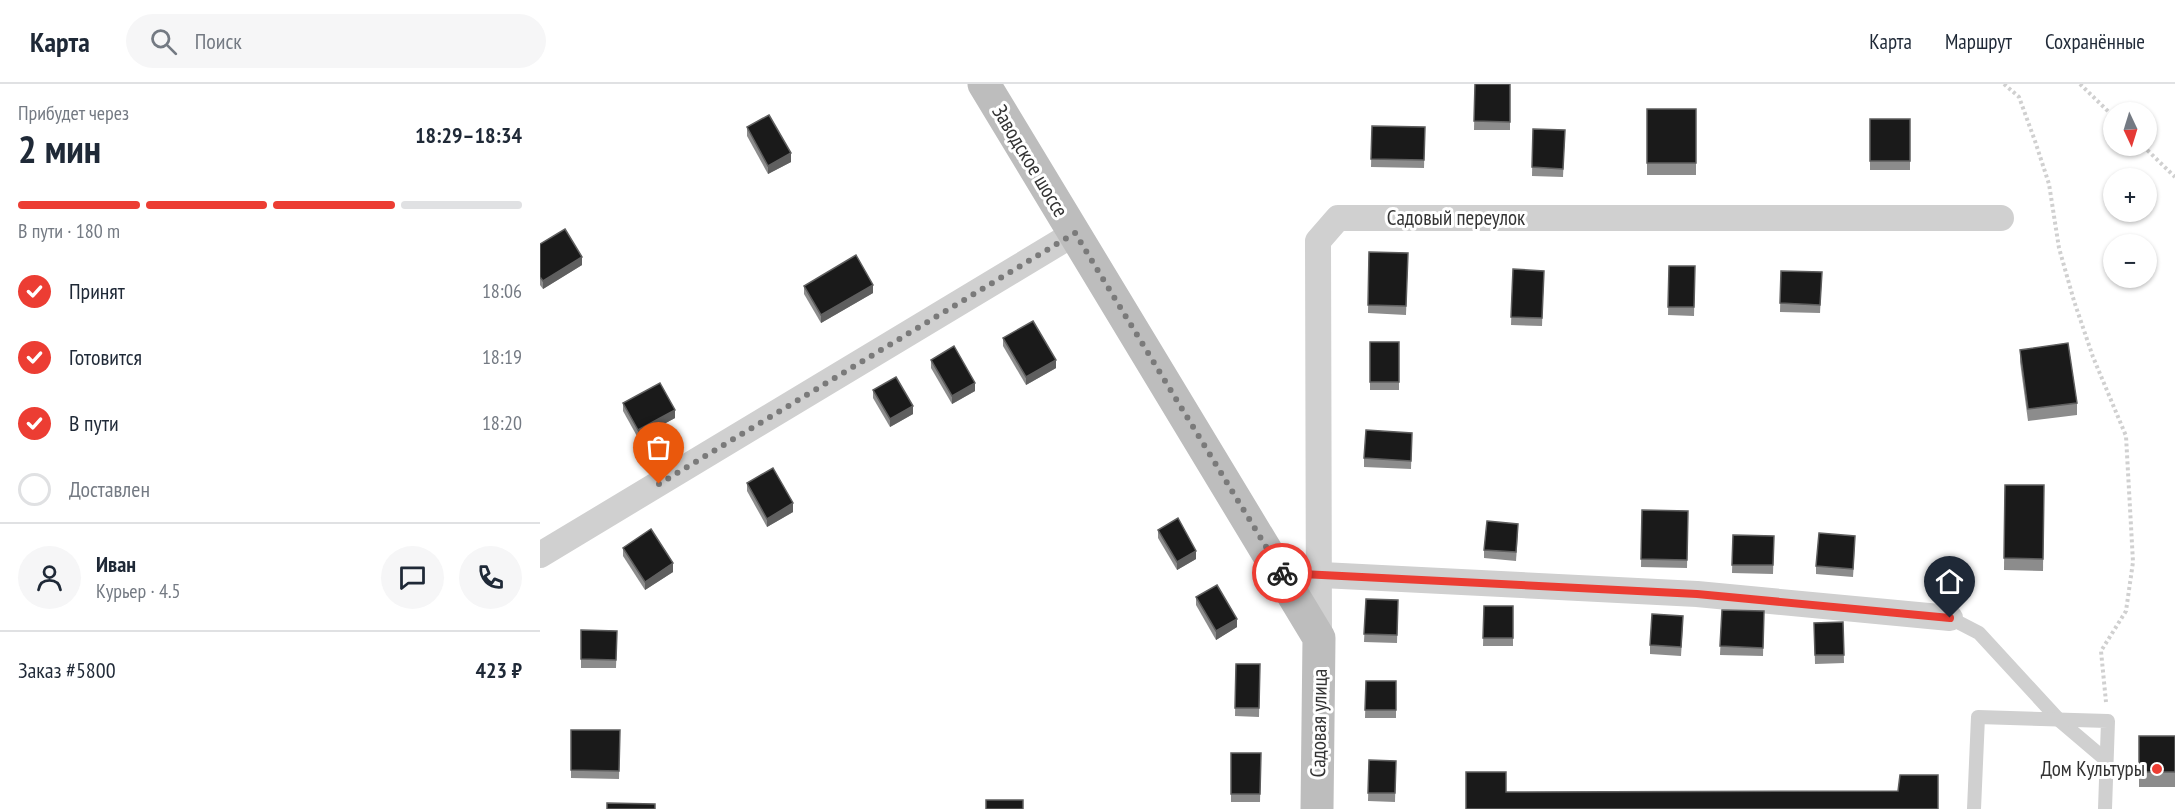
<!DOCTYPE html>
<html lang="ru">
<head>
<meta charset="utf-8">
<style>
  :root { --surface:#fff; --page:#f6f6f7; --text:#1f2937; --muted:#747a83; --line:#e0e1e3; --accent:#ec3d33 }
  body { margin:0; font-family:"PT Sans Narrow",sans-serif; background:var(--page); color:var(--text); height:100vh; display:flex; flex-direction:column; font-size:22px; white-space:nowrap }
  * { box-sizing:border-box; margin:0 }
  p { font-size:20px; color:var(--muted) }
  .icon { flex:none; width:33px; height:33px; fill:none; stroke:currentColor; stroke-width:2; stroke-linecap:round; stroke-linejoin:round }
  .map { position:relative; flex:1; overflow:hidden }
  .side { display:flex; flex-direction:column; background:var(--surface); width:540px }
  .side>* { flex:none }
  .needle { width:39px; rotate:176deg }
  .tools { position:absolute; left:1563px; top:18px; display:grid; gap:12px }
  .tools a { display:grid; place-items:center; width:54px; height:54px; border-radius:50%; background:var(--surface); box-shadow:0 2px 4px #0004; font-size:30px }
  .pin { position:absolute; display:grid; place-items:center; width:51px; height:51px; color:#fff; margin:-62px -26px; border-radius:50% 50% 50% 0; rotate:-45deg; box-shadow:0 0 6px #0007 }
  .pin .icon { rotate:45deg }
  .courier { position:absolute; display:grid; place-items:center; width:60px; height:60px; margin:-30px; border:4px solid #ec3d33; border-radius:50%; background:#fff; color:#222; box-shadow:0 2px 8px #0007 }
  .headline em { font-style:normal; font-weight:800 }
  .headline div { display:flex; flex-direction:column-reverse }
  .headline { display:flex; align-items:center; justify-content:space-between; height:102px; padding:0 18px }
  h1 { font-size:39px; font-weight:800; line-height:45px }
  .bar { display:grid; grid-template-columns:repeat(4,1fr); gap:9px 6px; align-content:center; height:72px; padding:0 18px }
  .bar i { height:8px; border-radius:4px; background:var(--line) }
  .bar .current { background:var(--accent) }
  .bar p { grid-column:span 4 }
  .line { display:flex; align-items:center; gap:15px; padding:0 18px; border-top:2px solid var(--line) }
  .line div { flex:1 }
  .round { display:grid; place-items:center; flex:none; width:63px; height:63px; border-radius:32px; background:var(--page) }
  ol { padding:0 18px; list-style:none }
  li { display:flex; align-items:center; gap:18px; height:66px }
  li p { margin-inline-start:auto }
  li .icon { padding:6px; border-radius:50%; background:var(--accent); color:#fff; stroke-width:4 }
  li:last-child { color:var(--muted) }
  li i { width:33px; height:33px; border:3px solid var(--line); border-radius:50% }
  header { display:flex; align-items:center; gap:36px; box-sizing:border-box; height:84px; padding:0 30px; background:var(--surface); border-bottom:2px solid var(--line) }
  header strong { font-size:28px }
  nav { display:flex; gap:33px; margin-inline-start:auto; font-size:21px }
  .search { width:420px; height:54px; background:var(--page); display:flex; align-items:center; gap:15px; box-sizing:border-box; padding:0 21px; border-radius:33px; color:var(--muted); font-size:22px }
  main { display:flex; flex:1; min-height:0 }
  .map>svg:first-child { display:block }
</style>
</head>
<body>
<header>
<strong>Карта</strong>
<div class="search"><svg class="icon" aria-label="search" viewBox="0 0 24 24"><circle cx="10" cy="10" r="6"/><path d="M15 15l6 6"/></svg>Поиск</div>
<nav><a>Карта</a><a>Маршрут</a><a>Сохранённые</a></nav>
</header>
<main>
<section class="side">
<div class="headline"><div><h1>2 мин</h1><p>Прибудет через</p></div><em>18:29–18:34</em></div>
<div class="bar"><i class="current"></i><i class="current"></i><i class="current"></i><i></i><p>В пути · 180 m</p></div>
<ol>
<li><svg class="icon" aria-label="check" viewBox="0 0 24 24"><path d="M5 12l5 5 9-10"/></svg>Принят<p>18:06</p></li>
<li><svg class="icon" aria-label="check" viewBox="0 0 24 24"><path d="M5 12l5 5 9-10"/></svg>Готовится<p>18:19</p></li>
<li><svg class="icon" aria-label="check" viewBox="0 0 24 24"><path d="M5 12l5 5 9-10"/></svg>В пути<p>18:20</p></li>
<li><i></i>Доставлен</li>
</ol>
<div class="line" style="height:108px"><a class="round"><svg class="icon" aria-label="person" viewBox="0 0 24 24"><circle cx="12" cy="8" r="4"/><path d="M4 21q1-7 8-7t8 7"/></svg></a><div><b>Иван</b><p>Курьер · 4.5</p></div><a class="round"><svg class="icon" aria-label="chat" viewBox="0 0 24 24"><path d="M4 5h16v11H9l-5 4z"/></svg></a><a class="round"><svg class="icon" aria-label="phone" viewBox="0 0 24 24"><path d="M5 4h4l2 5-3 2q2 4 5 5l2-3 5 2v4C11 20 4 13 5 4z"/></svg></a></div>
<div class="line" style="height:78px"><div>Заказ #5800</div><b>423 ₽</b></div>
</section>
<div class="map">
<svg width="1635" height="725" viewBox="0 0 1635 725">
  <rect width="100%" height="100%" fill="#fff"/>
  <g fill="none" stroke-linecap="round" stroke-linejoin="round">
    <!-- path -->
    <g stroke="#d0d0d0" stroke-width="4" stroke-dasharray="3 3" stroke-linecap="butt">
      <polyline points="1464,0 1479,13 1495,57 1509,100 1519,164 1534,217 1553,273 1586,352 1593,478 1586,527 1561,567 1566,618"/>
      <polyline points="1540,0 1574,33"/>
      <polyline points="1603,62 1635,93"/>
    </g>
    <!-- lane -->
    <g stroke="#d0d0d0" stroke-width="14">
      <polyline points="1410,534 1439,549 1520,637 1566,676"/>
      <polyline points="1434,725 1438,633 1568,637 1565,725"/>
    </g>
    <!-- street -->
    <g stroke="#d0d0d0" stroke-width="26">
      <polyline points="0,471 535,149"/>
      <polyline points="742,489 1157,510 1410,534"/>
      <polyline points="779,554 778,157 798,134 1461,134"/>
    </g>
    <!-- secondary -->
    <polyline stroke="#bdbdbd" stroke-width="33" points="444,0 779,554 777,725"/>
  </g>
  <!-- wall -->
  <g fill="#8c8c8c">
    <polygon points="935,0 970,0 970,46 934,46"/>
    <rect x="1107" y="25" width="49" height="66"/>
    <rect x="1330" y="35" width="40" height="51"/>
    <polygon points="832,42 885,43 884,84 831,83"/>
    <polygon points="207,43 251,78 228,90 207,52"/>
    <polygon points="993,45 1025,46 1023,93 992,92"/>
    <polygon points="0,160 42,181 3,205 0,201"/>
    <polygon points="829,168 868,169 866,231 828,229"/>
    <polygon points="1129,182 1155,182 1154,232 1128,231"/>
    <polygon points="973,185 1004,187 1002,242 971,241"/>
    <polygon points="1241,187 1282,188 1280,229 1240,228"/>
    <polygon points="264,202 333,209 281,239 264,210"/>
    <polygon points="463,254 516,284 486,301 463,262"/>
    <rect x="830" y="258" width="29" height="48"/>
    <polygon points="1480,266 1537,319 1537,331 1488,337 1480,278"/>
    <polygon points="391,276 435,307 412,320 391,284"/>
    <polygon points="333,306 373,330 350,343 333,314"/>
    <polygon points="83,319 135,334 98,354 83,327"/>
    <polygon points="872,349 871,385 824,383 824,374"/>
    <polygon points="207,399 253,428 227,443 207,407"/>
    <polygon points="1465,401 1504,401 1503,487 1464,486"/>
    <polygon points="1102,426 1148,427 1147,484 1101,483"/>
    <polygon points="618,446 656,475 637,486 618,454"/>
    <polygon points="978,448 976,477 944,474 944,466"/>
    <polygon points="1193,451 1234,452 1233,490 1192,489"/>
    <polygon points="1315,460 1313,493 1276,490 1276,482"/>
    <polygon points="83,464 133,488 105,506 83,472"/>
    <polygon points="656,513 697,543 676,556 656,521"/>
    <polygon points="826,515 858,516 857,559 824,558"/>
    <polygon points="944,522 973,522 973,562 943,562"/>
    <polygon points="1182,526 1224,527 1223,572 1180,571"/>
    <polygon points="1303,538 1304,579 1275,580 1274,539"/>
    <polygon points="1143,540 1141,572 1110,570 1110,561"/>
    <polygon points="41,546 77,547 76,584 41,584"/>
    <polygon points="696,580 720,580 719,633 695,632"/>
    <polygon points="826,597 856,597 856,634 825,634"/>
    <polygon points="31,646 80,646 79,695 31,694"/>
    <rect x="1599" y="652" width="36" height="51"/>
    <polygon points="691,669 721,669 720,718 691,718"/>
    <polygon points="829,676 856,677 855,718 828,717"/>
  </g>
  <!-- shaded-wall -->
  <g fill="#5f5f5f">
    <polygon points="251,69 251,78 228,90 228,82"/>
    <polygon points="42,173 42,181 3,205 3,197"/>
    <polygon points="333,201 333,209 281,239 281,231"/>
    <polygon points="516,276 516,284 486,301 486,293"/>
    <polygon points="435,299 435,307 412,320 412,312"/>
    <polygon points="373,322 373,330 350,343 350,335"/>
    <polygon points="135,326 135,334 98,354 98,346"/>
    <polygon points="253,419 253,428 227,443 227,435"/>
    <polygon points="656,467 656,475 637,486 637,478"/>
    <polygon points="133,479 133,488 105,506 105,498"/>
    <polygon points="697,535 697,543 676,556 676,547"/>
  </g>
  <!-- building -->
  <g fill="#1a1a1a" stroke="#5f5f5f" stroke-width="1.5">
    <polygon points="935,0 970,0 970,38 934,37"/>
    <rect x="1107" y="25" width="49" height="54"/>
    <polygon points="229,31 251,69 228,82 207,43"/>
    <rect x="1330" y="35" width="40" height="42"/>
    <polygon points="832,42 885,43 884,76 831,75"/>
    <polygon points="993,45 1025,46 1023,85 992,83"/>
    <polygon points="25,145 42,173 3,197 0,193 0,160"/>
    <polygon points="829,168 868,169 866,222 828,221"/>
    <polygon points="316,171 333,201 281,231 264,202"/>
    <polygon points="1129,182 1155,182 1154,223 1128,223"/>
    <polygon points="973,185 1004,187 1002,234 971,233"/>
    <polygon points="1241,187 1282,188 1280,221 1240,219"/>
    <polygon points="493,237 516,276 486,293 463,254"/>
    <rect x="830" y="258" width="29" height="40"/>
    <polygon points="1528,259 1537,319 1488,325 1480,266"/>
    <polygon points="414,262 435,299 412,312 391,276"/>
    <polygon points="356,293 373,322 350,335 333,306"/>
    <polygon points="120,299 135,326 98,346 83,319"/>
    <polygon points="826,346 872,349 871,377 824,374"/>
    <polygon points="233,384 253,419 227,435 207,399"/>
    <polygon points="1465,401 1504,401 1503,475 1464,474"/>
    <polygon points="1102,426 1148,427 1147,476 1101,475"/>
    <polygon points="638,434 656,467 637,478 618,446"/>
    <polygon points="947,437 978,440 976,468 944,466"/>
    <polygon points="111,445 133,479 105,498 83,464"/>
    <polygon points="1279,449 1315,452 1313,485 1276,482"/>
    <polygon points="1193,451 1234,452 1233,481 1192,481"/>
    <polygon points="677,501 697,535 676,547 656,513"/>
    <polygon points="826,515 858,516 857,551 824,550"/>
    <polygon points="944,522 973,522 973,554 943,554"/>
    <polygon points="1182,526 1224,527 1223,564 1180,562"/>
    <polygon points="1112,530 1143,532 1141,563 1110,561"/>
    <polygon points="1303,538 1304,571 1275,571 1274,539"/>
    <polygon points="41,546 77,547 76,576 41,575"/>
    <polygon points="696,580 720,580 719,624 695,624"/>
    <polygon points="826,597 856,597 856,626 825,626"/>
    <polygon points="31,646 80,646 79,687 31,686"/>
    <rect x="1599" y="652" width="36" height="36"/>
    <polygon points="691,669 721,669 720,710 691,710"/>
    <polygon points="829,676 856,677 855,709 828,709"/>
    <polygon points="926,688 966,688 966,708 1358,707 1360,691 1398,691 1398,725 926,725"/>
    <rect x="446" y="716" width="37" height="9"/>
    <polygon points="67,719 115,720 115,725 67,725"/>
  </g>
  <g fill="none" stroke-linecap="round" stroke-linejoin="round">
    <!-- done -->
    <polyline stroke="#7a7a7a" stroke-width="6" stroke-dasharray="0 10.8" points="119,400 535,149 742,489"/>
    <!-- route -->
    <polyline stroke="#ec3d33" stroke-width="8" points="742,489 1157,510 1410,534"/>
  </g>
  <!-- markers -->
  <circle fill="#ec3d33" stroke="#fff" stroke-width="2" cx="1617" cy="685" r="6"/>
  <g text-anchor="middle" stroke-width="6" stroke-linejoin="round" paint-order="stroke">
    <!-- street labels -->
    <g font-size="21" fill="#333" stroke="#fff">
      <text transform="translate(490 77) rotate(59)" y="7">Заводское шоссе</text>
      <text x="916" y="141">Садовый переулок</text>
      <text transform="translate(779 639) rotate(-89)" y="7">Садовая улица</text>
    </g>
    <!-- poi labels -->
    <g font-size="21" fill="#333" stroke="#fff" text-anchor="end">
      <text x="1605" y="692">Дом Культуры</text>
    </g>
  </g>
</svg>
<div class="tools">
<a><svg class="needle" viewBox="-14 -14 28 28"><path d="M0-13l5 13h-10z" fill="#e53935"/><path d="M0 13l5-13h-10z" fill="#747a83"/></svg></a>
<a>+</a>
<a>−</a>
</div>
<div class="pin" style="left:119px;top:400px;background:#ea580c"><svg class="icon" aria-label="bag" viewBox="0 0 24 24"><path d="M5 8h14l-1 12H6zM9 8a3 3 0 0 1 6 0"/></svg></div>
<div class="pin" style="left:1410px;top:534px;background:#1f2937"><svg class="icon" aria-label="home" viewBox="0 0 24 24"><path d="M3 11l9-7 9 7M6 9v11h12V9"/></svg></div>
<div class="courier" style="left:742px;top:489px"><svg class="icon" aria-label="bike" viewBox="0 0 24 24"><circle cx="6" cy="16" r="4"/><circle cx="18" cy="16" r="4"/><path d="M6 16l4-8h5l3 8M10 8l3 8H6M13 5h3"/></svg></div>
</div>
</main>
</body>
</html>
